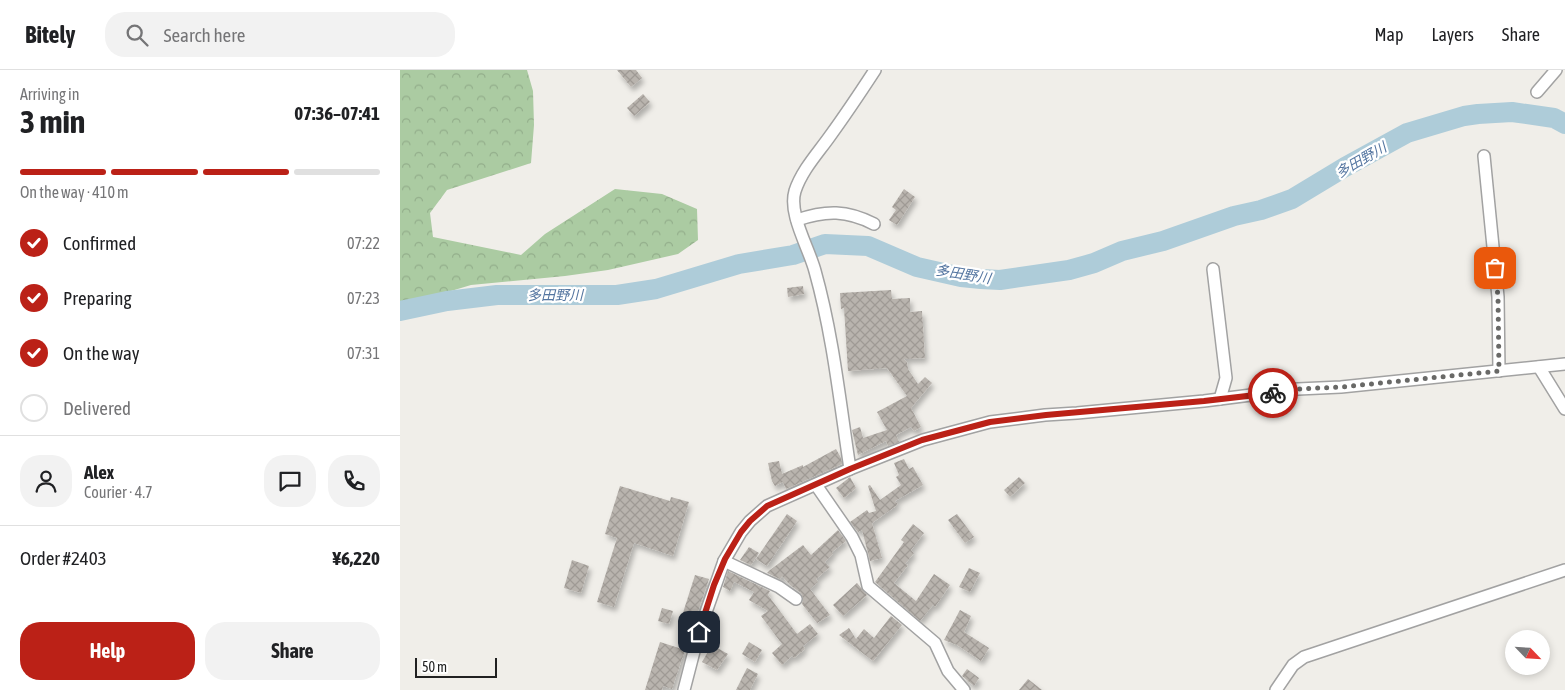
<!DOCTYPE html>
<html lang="en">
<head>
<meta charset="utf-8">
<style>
  :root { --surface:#fff; --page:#f2f2f2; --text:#202124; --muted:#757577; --line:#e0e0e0; --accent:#bb2117 }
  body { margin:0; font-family:"Asap Condensed","Noto Sans JP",sans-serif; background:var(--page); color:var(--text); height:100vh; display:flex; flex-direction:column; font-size:19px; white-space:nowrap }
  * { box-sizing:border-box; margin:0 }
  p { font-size:16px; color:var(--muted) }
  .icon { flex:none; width:28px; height:28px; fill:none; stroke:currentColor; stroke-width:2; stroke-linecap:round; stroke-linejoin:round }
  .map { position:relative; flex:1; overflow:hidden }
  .panel { display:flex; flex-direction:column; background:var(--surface); width:400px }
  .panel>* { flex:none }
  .needle { width:32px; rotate:115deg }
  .controls { position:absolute; left:1105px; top:560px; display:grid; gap:10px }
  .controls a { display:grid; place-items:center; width:45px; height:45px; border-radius:50%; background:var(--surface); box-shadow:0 2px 8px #0003; font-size:25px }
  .scale { position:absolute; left:15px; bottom:12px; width:82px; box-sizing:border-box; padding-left:5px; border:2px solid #212121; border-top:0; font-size:14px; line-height:18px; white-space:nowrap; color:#212121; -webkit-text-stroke:4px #fff; paint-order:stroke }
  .pin { position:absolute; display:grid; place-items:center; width:42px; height:42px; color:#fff; margin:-21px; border-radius:10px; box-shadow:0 2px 8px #0006 }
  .courier { position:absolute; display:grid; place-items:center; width:50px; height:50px; margin:-25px; border:4px solid #bb2117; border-radius:50%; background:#fff; color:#222; box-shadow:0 1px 6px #0007 }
  .head em { font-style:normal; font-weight:700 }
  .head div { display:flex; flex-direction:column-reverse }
  .head { display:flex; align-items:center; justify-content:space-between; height:85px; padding:0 20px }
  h1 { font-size:32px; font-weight:700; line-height:38px }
  .bar { display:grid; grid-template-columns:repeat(4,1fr); gap:8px 5px; align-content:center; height:60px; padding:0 20px }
  .bar i { height:6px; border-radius:4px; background:var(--line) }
  .bar .active { background:var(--accent) }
  .bar p { grid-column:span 4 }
  .line { display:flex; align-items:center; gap:12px; padding:0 20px; border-top:1px solid var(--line) }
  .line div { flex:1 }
  .round { display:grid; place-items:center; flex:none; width:52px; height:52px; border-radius:20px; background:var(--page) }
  ol { padding:0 20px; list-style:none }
  li { display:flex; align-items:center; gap:15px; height:55px }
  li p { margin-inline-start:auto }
  li .icon { padding:5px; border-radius:50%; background:var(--accent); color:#fff; stroke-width:4 }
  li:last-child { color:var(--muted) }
  li i { width:28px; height:28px; border:2px solid var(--line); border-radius:50% }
  .cta { display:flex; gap:10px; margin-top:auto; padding:10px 20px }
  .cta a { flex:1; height:58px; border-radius:20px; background:var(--accent); color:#fff; font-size:20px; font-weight:700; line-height:58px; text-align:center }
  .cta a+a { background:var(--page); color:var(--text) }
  header { display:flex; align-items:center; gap:30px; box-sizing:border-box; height:70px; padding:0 25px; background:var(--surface); border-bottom:1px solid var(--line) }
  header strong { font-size:24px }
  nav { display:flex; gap:28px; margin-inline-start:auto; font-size:18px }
  .search { width:350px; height:45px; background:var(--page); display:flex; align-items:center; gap:12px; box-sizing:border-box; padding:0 18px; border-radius:20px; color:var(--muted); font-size:19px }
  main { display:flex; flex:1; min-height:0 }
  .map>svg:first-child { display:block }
</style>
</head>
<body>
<header>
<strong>Bitely</strong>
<div class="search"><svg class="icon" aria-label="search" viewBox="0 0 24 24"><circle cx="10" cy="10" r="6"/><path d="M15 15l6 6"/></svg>Search here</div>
<nav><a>Map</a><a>Layers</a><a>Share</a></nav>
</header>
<main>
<section class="panel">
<div class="head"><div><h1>3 min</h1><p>Arriving in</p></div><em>07:36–07:41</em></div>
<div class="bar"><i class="active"></i><i class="active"></i><i class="active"></i><i></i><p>On the way · 410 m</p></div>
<ol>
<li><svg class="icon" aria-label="check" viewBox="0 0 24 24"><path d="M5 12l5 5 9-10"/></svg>Confirmed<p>07:22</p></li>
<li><svg class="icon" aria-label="check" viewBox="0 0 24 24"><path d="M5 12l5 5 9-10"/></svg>Preparing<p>07:23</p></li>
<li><svg class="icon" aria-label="check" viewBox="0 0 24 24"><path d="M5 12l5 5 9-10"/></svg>On the way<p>07:31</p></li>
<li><i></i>Delivered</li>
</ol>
<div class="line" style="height:90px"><a class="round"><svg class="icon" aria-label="person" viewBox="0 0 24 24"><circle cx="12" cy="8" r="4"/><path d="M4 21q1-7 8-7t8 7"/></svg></a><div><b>Alex</b><p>Courier · 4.7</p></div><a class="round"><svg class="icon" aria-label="chat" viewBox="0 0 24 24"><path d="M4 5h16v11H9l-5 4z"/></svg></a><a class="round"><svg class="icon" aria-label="phone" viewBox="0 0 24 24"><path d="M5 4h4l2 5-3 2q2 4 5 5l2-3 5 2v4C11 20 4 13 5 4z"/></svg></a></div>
<div class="line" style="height:65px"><div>Order #2403</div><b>¥6,220</b></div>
<div class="cta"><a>Help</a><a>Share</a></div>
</section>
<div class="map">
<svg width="1165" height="620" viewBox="0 0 1165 620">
  <defs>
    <pattern id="forest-crowns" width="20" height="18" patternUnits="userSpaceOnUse" patternTransform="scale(1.25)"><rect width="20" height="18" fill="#abcba2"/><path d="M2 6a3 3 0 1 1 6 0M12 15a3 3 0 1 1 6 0" fill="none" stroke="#93ae8b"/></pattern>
    <pattern id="building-cross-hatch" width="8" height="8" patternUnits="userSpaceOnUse" patternTransform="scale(1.25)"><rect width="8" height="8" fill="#b9b4ae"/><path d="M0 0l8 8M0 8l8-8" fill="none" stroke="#9f9a95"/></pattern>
    <filter id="shadow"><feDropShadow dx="2.5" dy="4.5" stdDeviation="2.5" flood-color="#0004"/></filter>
  </defs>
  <rect width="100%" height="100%" fill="#f0eee9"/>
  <!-- forest -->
  <polygon fill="url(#forest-crowns)" points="0,0 127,0 133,21 134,55 131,93 47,120 30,143 33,167 121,185 145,164 215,119 262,124 297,139 298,170 278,184 208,200 165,206 71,215 21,230 0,233"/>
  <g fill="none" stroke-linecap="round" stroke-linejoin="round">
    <!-- river -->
    <polyline stroke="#aeccd9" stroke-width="20" points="0,241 47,231 97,225 217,225 256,219 339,194 393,185 425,174 468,176 517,197 561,207 581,209 600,210 669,200 694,193 722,181 763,171 834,146 861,140 892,129 945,97 1007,63 1064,46 1078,44 1112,42 1154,48 1165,54"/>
  </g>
  <!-- building -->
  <g fill="url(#building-cross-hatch)" filter="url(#shadow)">
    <polygon points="217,0 236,0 242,8 231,17"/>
    <polygon points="243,24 250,32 234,46 227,38"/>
    <polygon points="504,119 515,127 497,155 489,150 496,140 492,137"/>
    <polygon points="403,216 404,224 388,227 387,218"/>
    <polygon points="491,220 492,229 510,228 510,242 522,241 525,288 504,289 507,292 508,299 518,314 525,307 532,313 511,338 521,357 514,361 511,357 496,365 499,372 488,376 486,371 458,385 452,360 460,357 463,368 487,360 477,342 507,326 487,298 448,301 444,238 441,239 440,223"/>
    <polygon points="436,379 441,388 442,394 386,419 383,412 375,416 372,411 368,393 379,391 382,404 403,395 403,397"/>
    <polygon points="504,389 509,399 513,397 523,415 495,431 498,434 496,436 472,453 482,488 470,491 462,460 458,462 450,452 467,440 469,443 476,441 468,416 470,415 480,430 501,415 496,407 499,405 494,393"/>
    <polygon points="450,407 456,418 444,428 436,418"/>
    <polygon points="619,407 625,413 610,427 604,420"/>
    <polygon points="220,416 270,431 271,427 289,432 273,486 234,473 214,537 197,532 217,468 205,464"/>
    <polygon points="387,444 397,451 367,496 356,489"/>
    <polygon points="557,444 574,467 565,473 548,450"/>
    <polygon points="513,454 524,463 511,480 514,483 505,494 508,495 494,513 516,531 534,504 550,515 535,537 533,535 520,551 475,512 504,472 501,470"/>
    <polygon points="438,460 446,471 432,482 433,484 425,492 430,497 416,509 418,512 410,519 430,545 417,553 402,534 403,529 401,523 390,515 382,506 380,509 367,503 370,500 403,475 411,485"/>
    <polygon points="349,477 359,483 351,495 340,490"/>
    <polygon points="172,490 189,496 181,523 164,518"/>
    <polygon points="569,498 580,503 570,522 559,517"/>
    <polygon points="328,501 370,521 368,525 397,564 410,554 418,564 403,576 405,579 394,588 392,586 382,595 372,583 382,574 361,546 368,541 349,530 354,522 334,512 330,521 323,517"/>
    <polygon points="295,505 309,509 294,553 281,549"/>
    <polygon points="457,513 467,525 443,546 433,535"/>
    <polygon points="262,538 273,541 269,554 258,551"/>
    <polygon points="560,540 571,546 564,562 589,578 581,591 557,575 544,570"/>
    <polygon points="491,546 502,555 473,591 439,565 449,558 456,569 464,559 474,568"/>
    <polygon points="260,572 285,580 272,619 263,616 262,620 245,620"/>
    <polygon points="349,572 362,580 355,592 342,584"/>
    <polygon points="312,575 328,584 317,600 302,592"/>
    <polygon points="347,598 358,604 350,620 336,620"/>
    <polygon points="567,599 579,608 574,616 562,606"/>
    <polygon points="628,609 642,620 619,620"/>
  </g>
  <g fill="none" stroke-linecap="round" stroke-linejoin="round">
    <!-- street casing -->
    <g stroke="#a2a2a2" stroke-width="14">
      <g id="street">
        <polyline points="1137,22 1156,0"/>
        <polyline points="1084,86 1098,227 1099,301"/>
        <path d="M397 150C426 140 447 140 474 154"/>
        <polyline points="813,199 826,308 820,329"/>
        <polyline points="1139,297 1165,339"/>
        <path d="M450 399C440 333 433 265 415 201 409 178 388 144 395 121 402 100 418 83 430 66 446 44 460 23 475 0"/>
        <polyline points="416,415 452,467 461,485 468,516 535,573 548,601 564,620"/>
        <polyline points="324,491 379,517 396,529"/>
        <polyline points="284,620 299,562 324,491 341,462 350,451 367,436 450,399 523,370 590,352 645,345 677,343 804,331 898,319 941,317 1165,294"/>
        <polyline points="876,620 893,595 904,587 1165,500"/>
      </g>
    </g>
    <!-- street -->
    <use href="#street" stroke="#fff" stroke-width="11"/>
  </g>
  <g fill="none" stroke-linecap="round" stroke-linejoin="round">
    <!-- done -->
    <polyline stroke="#696967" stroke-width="5" stroke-dasharray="0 9" points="873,323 898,319 941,317 1099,301 1098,227 1095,198"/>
    <!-- route -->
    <polyline stroke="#bb2117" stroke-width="6" points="299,562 314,515 325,489 341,462 350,451 367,436 450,399 522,370 590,352 646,345 804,331 873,323"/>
  </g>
  <g text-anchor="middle" stroke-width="4.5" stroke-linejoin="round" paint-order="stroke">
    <!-- water labels -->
    <g font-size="14" font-style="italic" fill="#5475a0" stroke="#fff">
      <text transform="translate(961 90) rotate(-30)" y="5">多田野川</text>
      <text transform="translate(563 204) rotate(9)" y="5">多田野川</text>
      <text x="155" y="230">多田野川</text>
    </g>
  </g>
</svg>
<div class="controls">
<a><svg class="needle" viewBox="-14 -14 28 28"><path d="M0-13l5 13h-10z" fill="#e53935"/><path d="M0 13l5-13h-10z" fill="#757577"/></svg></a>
</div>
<div class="scale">50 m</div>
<div class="pin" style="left:1095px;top:198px;background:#ea580c"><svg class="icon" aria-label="bag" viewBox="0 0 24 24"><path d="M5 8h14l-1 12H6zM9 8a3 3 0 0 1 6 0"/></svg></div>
<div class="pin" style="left:299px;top:562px;background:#1f2937"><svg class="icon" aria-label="home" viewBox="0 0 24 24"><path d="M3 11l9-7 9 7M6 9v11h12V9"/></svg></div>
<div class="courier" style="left:873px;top:323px"><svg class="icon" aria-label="bike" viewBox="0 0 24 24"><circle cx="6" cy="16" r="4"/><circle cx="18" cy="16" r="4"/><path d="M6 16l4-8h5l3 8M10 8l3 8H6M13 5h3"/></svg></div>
</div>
</main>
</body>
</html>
